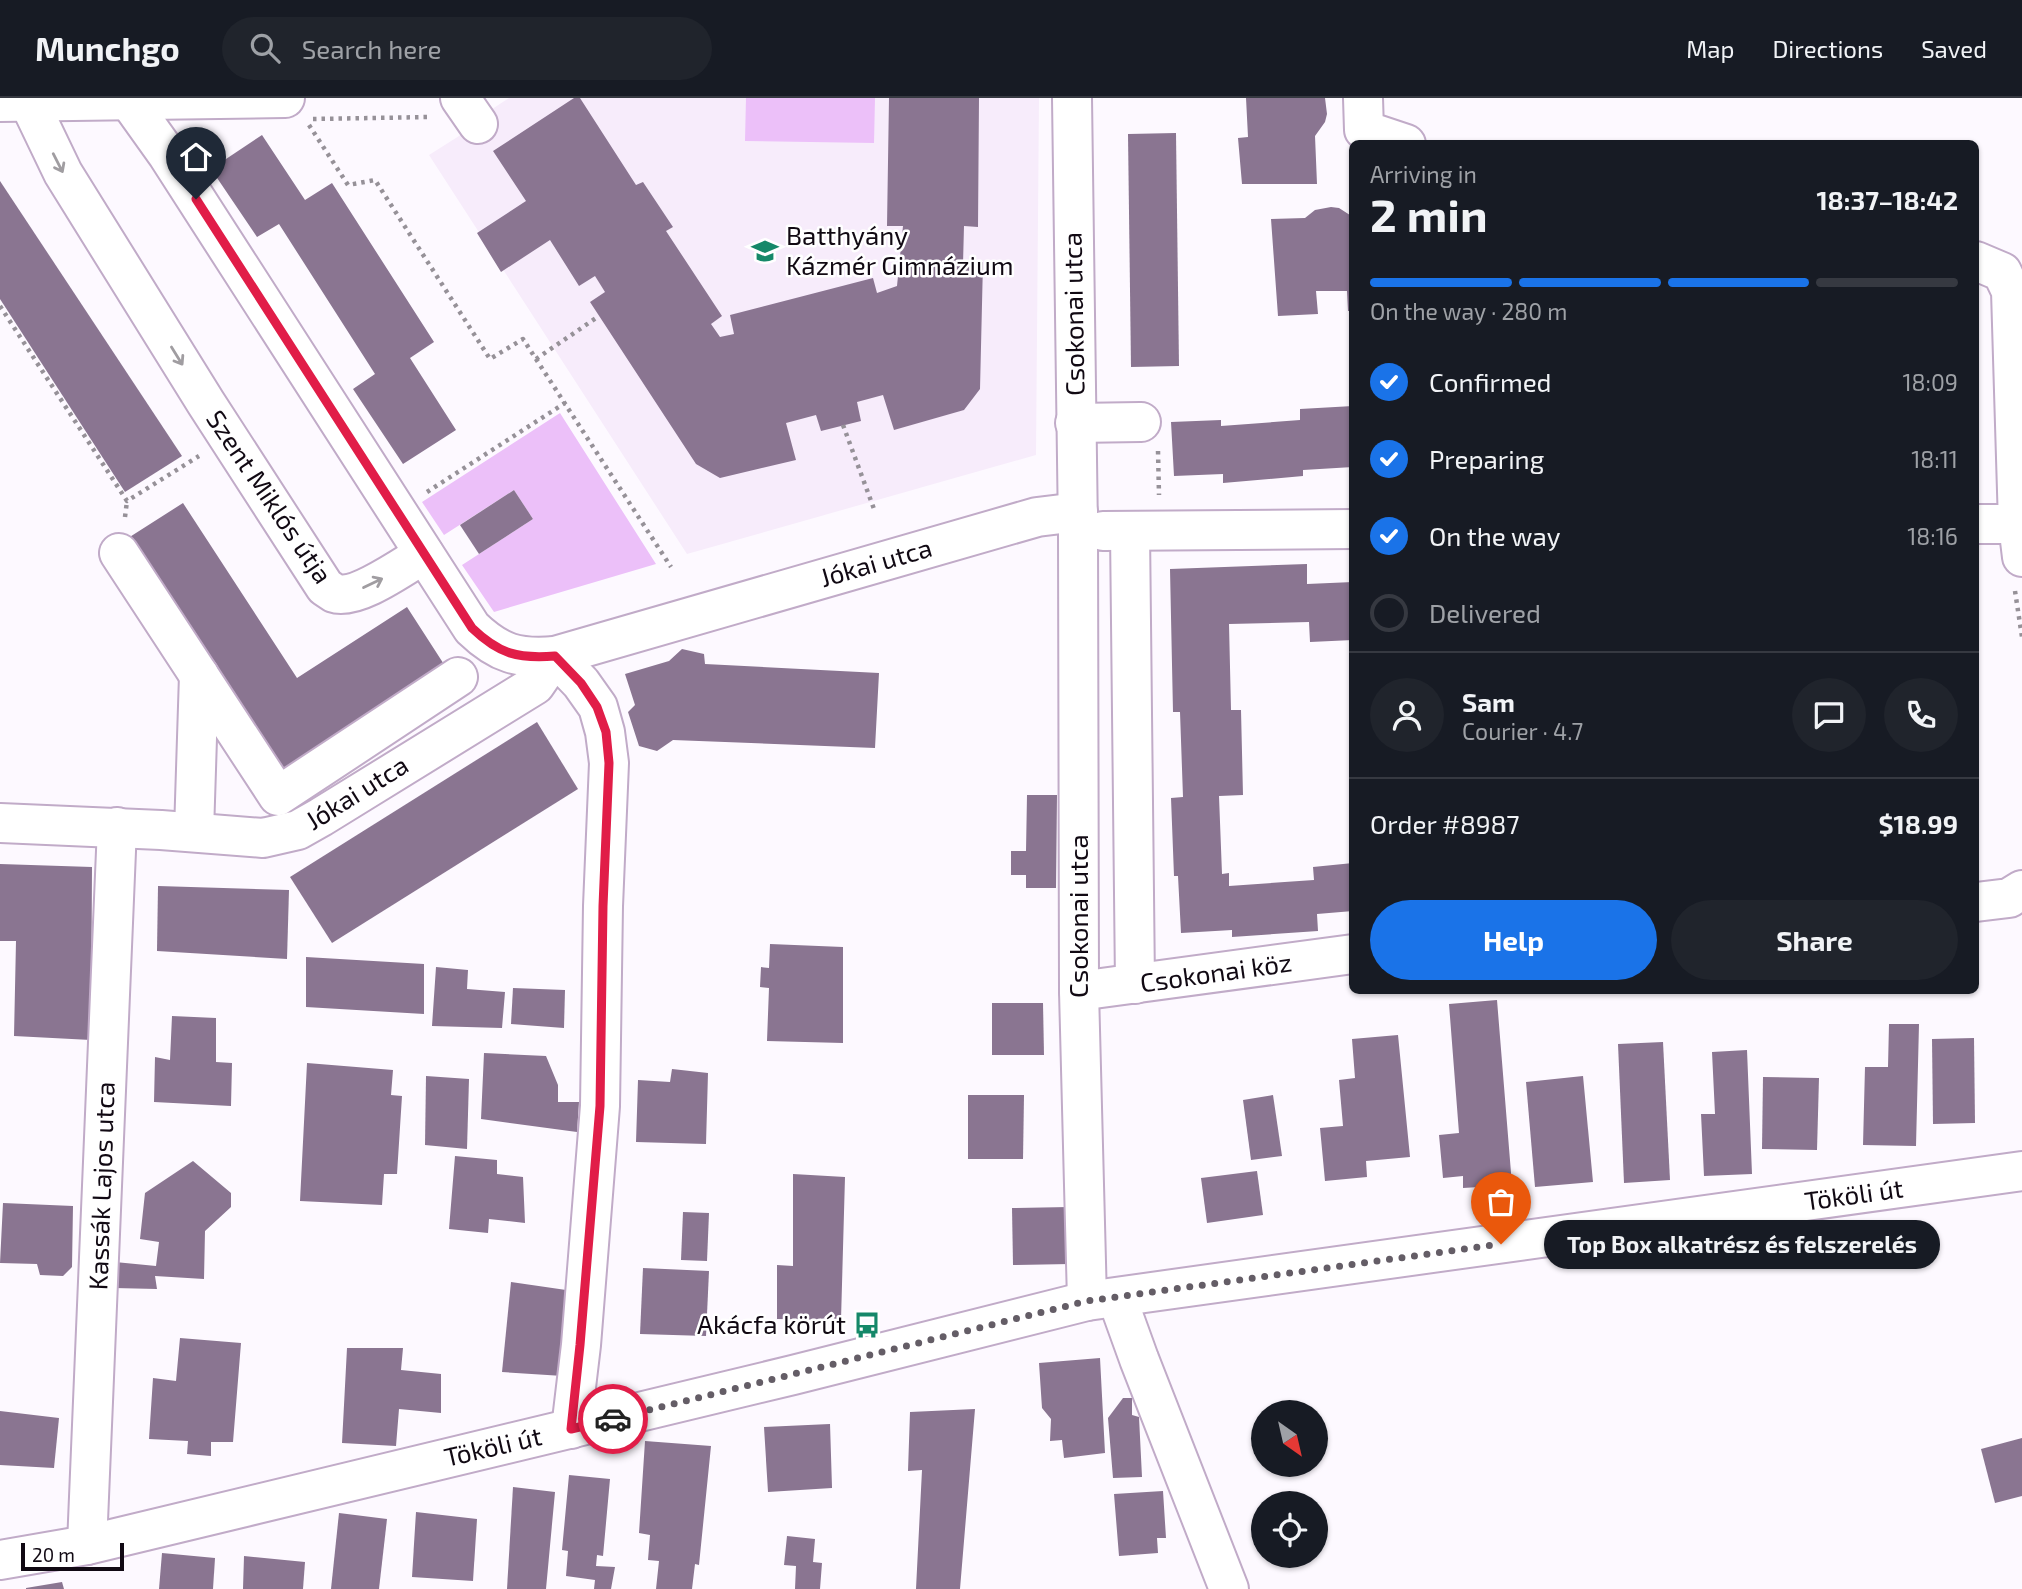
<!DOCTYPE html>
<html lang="en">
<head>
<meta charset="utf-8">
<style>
  :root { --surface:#171b24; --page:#20242c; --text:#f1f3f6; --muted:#9ea1a6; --line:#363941; --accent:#1a73e8 }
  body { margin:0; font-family:"Exo 2",sans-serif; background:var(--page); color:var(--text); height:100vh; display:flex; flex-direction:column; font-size:26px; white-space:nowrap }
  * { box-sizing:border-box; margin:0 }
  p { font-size:23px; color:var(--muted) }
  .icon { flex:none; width:38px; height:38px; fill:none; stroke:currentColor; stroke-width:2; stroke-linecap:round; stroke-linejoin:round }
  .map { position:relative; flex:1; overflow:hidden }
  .side { position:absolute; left:1349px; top:42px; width:630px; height:854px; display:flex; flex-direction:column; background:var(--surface); border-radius:10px; box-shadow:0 2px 5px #0004 }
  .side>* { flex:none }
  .needle { width:46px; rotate:146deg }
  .controls { position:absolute; left:1251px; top:1302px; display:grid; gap:14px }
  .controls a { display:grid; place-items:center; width:77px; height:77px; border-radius:50%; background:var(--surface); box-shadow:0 2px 5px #0004; font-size:35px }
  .scale { position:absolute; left:21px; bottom:18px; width:103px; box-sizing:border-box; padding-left:7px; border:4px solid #110913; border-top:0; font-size:19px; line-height:24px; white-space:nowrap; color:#110913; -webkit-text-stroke:5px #fff; paint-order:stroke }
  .pin { position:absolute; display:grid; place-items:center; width:60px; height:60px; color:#fff; margin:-72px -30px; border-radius:50% 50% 50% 0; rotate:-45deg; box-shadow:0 0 7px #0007 }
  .pin .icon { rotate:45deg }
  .courier { position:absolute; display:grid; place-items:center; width:70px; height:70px; margin:-35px; border:5px solid #e11d48; border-radius:50%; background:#fff; color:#222; box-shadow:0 2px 9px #0007 }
  .bubble { position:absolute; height:49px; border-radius:24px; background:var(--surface); box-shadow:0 2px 5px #0004; font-size:23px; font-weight:700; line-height:49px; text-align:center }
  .overview em { font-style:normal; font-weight:700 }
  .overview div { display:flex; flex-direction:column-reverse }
  .overview { display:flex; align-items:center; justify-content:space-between; height:119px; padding:0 21px }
  h1 { font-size:46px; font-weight:700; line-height:52px }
  .bar { display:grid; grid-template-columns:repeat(4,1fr); gap:10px 7px; align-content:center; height:84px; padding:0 21px }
  .bar i { height:9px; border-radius:5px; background:var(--line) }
  .bar .current { background:var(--accent) }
  .bar p { grid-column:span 4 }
  .line { display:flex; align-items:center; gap:18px; padding:0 21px; border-top:2px solid var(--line) }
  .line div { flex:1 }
  .round { display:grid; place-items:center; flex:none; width:74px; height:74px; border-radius:37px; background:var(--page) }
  ol { padding:0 21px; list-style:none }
  li { display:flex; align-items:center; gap:21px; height:77px }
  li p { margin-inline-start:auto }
  li .icon { padding:7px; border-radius:50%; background:var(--accent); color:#fff; stroke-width:4 }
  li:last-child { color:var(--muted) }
  li i { width:38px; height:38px; border:4px solid var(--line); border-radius:50% }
  .button { display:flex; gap:14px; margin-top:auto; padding:14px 21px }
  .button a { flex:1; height:80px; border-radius:42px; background:var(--accent); color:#fff; font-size:28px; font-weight:700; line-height:80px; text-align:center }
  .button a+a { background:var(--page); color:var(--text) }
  header { display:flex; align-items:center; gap:42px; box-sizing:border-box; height:98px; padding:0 35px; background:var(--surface); border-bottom:2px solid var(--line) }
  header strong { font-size:33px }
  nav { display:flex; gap:38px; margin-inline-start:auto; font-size:24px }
  .search { width:490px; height:63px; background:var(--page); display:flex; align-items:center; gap:18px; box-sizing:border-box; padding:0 24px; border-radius:38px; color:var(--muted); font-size:26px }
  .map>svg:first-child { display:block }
</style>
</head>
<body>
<header>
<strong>Munchgo</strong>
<div class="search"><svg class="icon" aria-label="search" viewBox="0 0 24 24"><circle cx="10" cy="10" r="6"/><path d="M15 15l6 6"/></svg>Search here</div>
<nav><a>Map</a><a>Directions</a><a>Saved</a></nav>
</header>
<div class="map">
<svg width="2022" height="1491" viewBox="0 0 2022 1491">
  <rect width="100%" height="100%" fill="#fdf9ff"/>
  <!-- built -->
  <polygon fill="#f7ecfb" points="509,0 1039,0 1036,357 687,456 429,57 478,26 486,15"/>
  <!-- green -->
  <g fill="#ecc0f9">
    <polygon points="746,0 875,0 874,45 745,43"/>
    <polygon points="560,315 656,466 494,514 462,467 533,421 514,392 444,437 422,404"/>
  </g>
  <!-- building -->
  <g fill="#8a7591">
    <polygon points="574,0 580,0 636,87 643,84 673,129 666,133 722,218 711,226 720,239 734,236 730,217 873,180 877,195 897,188 903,128 887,128 889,0 979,0 978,129 964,128 963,166 983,164 980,291 964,312 894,332 883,297 857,304 861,323 821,333 816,317 786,325 796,362 720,380 696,366 590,204 605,194 595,178 579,188 550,142 501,174 477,135 526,103 493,53"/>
    <polygon points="1246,0 1325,0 1327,16 1325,24 1315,38 1317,86 1242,86 1238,40 1248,39"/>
    <polygon points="1176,35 1179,268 1131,269 1128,36"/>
    <polygon points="262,37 305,102 332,85 434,244 410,260 456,332 403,366 353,291 375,276 279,126 257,139 211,71"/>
    <polygon points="0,83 182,358 125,394 0,201"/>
    <polygon points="1331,109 1339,110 1353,119 1353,213 1348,213 1347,193 1316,193 1318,216 1278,218 1271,121 1305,120 1315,112"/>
    <polygon points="1353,308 1353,369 1303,372 1303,378 1223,385 1223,376 1174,378 1171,324 1221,322 1221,328 1300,322 1300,311"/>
    <polygon points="514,392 533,421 479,456 460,427"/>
    <polygon points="183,405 297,580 407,509 447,571 279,680 125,442"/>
    <polygon points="1307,466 1307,486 1353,484 1353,542 1310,544 1309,524 1229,526 1231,612 1241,612 1243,697 1219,698 1222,776 1229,775 1229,788 1314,782 1313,769 1353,765 1353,813 1317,816 1318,833 1232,839 1232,832 1181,835 1178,778 1174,778 1171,700 1183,699 1180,614 1173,614 1170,471"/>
    <polygon points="682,551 704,556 705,566 879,575 875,650 673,642 657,653 639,648 628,614 635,607 625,576 669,563"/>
    <polygon points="537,624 578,691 332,845 290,779"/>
    <polygon points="1027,697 1057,697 1056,790 1026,790 1026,777 1011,777 1011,753 1026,753"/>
    <polygon points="0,766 92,769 91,942 14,938 16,843 0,843"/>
    <polygon points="158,788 289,792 287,861 157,853"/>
    <polygon points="770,846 843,849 843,945 767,943 769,890 760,889 761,869 769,870"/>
    <polygon points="306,859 424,866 424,916 306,909"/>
    <polygon points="436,869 468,872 467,891 505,894 502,930 432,928"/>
    <polygon points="513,890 565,892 564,930 511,926"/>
    <polygon points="1497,902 1512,1087 1463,1090 1463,1078 1443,1080 1439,1037 1459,1035 1449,906"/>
    <polygon points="992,905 1043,905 1044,957 992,957"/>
    <polygon points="172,918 216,920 216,964 232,965 231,1008 154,1004 155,959 170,962"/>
    <polygon points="1889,926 1919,926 1916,1048 1863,1047 1865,969 1888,969"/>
    <polygon points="1398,937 1410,1059 1366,1063 1367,1079 1325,1083 1320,1030 1343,1028 1339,982 1355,980 1352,941"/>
    <polygon points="1974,940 1975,1025 1933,1026 1932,941"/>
    <polygon points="1663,944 1670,1082 1624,1085 1618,946"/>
    <polygon points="1747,952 1752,1076 1704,1078 1701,1016 1715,1016 1712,954"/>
    <polygon points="484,955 546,958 558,987 558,1004 579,1004 577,1034 481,1021"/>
    <polygon points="307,965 393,972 391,997 402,998 397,1076 384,1076 382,1107 300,1103"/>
    <polygon points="672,971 708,975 706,1046 636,1044 638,982 670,984"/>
    <polygon points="426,978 469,981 467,1051 425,1047"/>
    <polygon points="1583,978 1593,1084 1535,1089 1526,984"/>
    <polygon points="1763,979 1819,980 1817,1052 1762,1051"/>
    <polygon points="968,997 1024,997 1023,1061 968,1061"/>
    <polygon points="1273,997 1282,1058 1251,1062 1243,1002"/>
    <polygon points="455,1058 497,1062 497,1076 523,1079 525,1125 489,1121 488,1135 449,1131"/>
    <polygon points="193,1063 231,1095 231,1109 205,1133 204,1181 155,1178 157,1191 114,1190 115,1164 156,1168 159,1144 140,1141 145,1095"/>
    <polygon points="1257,1073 1263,1117 1207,1125 1201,1080"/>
    <polygon points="793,1076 845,1079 841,1222 777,1221 777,1167 793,1168"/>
    <polygon points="3,1105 73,1108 72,1169 63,1178 40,1177 37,1166 0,1165"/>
    <polygon points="1069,1109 1070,1166 1013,1167 1012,1110"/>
    <polygon points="683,1114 709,1115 707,1163 681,1162"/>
    <polygon points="643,1170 709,1173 706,1238 640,1236"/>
    <polygon points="511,1184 573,1193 563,1278 502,1274"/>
    <polygon points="180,1240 241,1245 233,1344 211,1344 211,1358 187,1356 188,1343 149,1341 153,1280 176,1283"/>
    <polygon points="347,1250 403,1250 401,1272 441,1276 441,1315 399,1311 396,1348 342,1345"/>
    <polygon points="1100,1260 1105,1355 1064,1360 1062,1342 1050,1343 1051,1321 1042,1310 1039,1265"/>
    <polygon points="1123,1300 1132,1300 1132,1317 1139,1319 1142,1379 1113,1380 1108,1320"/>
    <polygon points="975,1311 960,1491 916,1491 922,1372 908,1373 910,1314"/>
    <polygon points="0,1313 59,1320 54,1370 0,1367"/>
    <polygon points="830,1326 832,1390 768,1394 764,1329"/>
    <polygon points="2022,1340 2022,1398 1995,1405 1981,1351"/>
    <polygon points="645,1343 711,1348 699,1467 695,1466 692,1491 656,1491 659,1463 648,1462 650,1437 639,1435"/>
    <polygon points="569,1377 610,1381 603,1458 597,1457 596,1468 615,1469 611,1491 594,1491 595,1482 566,1478 568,1453 562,1452"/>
    <polygon points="513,1389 555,1394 546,1491 507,1491"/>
    <polygon points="1163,1393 1166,1440 1157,1440 1158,1455 1119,1458 1114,1396"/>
    <polygon points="416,1414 477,1421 473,1483 412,1479"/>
    <polygon points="339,1415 387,1421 379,1491 331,1491"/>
    <polygon points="787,1438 815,1441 813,1464 822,1465 820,1491 795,1491 796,1468 784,1467"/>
    <polygon points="162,1455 215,1460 213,1491 159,1491"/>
    <polygon points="244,1458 305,1464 303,1491 243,1491"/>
    <polygon points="62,1484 64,1491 26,1491 26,1490"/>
  </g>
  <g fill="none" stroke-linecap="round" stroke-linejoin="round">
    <!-- minor casing -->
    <g stroke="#c1abc8" stroke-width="42">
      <g id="minor">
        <path d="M27 0 63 75 206 305 325 489C328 491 331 493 334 495 356 503 405 467 424 456"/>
        <path d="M127 0 167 56 472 530C499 556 518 561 555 558L1037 419 1078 414"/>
        <polyline points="460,0 478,26"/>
        <polyline points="1072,0 1078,433 1079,893 1087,1203"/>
        <polyline points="1363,0 1364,32 1406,46"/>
        <polyline points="0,4 285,0"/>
        <polyline points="1976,163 2002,174 2011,193 2018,426 2022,459"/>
        <polyline points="1075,325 1141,324"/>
        <polyline points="1976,426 2018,426"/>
        <polyline points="1103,433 1353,431"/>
        <polyline points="1130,433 1135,886"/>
        <polyline points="119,455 278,698 458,579"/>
        <polyline points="0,725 161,732 263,740 298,732 321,719 535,587 555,558 581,585 598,609 605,634 609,665 603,808 600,1008 581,1247 571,1331"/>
        <polyline points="194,734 199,577"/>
        <polyline points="1976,804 2009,800 2022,792"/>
        <polyline points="1079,893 1353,856"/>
        <polyline points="1117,1200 1139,1261 1229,1491"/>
        <polyline points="87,1447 117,729"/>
        <polyline points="0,1462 87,1447 793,1277 1087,1203 2022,1073"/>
      </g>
    </g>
    <!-- path -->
    <g stroke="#969198" stroke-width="4.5" stroke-dasharray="3.5 5" stroke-linecap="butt">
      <polyline points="313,21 430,19"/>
      <polyline points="309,27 348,87 375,82 490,261 523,241 671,469"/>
      <polyline points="0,208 127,403 199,358"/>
      <polyline points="536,261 599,218"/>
      <polyline points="843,327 874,411"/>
      <polyline points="1158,353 1159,397"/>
      <polyline points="427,394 565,305"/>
      <polyline points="125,419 127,403"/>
      <polyline points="2015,493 2022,539"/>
    </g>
    <!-- minor -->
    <use href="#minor" stroke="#fff" stroke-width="38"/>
  </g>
  <!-- one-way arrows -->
  <defs><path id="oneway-shaft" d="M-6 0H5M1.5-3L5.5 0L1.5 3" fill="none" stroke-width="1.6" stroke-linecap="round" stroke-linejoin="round" transform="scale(1.75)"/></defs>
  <g stroke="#a09da1">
    <use href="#oneway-shaft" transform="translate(58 65) rotate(63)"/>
    <use href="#oneway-shaft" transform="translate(177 258) rotate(58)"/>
    <use href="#oneway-shaft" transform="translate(373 485) rotate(-26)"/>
  </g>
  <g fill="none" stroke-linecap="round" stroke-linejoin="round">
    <!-- done -->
    <polyline stroke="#645d66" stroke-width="7" stroke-dasharray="0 12.6" points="613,1321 1087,1203 1501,1146"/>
    <!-- route -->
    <path stroke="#e11d48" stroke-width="9" d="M196 101 472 530C499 556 518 561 555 558L581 585 597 609 606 634 609 665 603 808 600 1008 580 1247 571 1331 613 1321"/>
  </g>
  <!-- icons -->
  <defs>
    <g id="school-bare" transform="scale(2.1)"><path d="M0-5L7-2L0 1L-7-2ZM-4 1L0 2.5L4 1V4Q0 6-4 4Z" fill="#158869" stroke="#fff" stroke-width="2.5" paint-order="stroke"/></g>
    <g id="bus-bare" transform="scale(2.1)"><path d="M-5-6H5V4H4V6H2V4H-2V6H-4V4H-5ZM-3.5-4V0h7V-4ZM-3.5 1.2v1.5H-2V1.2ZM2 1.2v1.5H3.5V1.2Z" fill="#158869" stroke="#fff" stroke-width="2.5" paint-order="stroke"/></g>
  </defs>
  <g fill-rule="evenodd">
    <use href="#school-bare" x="765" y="153"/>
    <use href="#bus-bare" x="867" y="1227"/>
  </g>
  <g text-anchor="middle" stroke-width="5" stroke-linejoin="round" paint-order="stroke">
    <!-- poi labels -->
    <g font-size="26" fill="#110913" stroke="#fff" text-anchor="start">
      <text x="786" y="147">Batthyány<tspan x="786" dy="30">Kázmér Gimnázium</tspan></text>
      <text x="846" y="1236" text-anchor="end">Akácfa körút</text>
    </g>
    <!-- street labels -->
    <g font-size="26" fill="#110913" stroke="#fff">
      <text transform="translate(1074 216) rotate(-91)" y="9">Csokonai utca</text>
      <text transform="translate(269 399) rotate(56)" y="9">Szent Miklós útja</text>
      <text transform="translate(876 465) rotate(-16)" y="9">Jókai utca</text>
      <text transform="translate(357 695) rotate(-32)" y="9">Jókai utca</text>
      <text transform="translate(1079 818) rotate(-90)" y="9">Csokonai utca</text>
      <text transform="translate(1216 875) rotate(-8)" y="9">Csokonai köz</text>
      <text transform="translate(102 1088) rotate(-88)" y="9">Kassák Lajos utca</text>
      <text transform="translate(1854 1097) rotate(-8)" y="9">Tököli út</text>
      <text transform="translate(493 1349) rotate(-13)" y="9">Tököli út</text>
    </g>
  </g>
</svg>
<div class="controls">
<a><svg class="needle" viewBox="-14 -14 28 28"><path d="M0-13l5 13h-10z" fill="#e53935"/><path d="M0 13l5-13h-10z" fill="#9ea1a6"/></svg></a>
<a><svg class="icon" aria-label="locate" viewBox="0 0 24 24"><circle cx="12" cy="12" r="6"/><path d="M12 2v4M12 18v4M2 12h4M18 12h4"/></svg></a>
</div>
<div class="scale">20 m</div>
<div class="pin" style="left:1501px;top:1146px;background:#ea580c"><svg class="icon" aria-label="bag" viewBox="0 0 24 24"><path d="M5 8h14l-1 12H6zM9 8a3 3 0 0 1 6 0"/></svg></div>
<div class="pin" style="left:196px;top:101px;background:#1f2937"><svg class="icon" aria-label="home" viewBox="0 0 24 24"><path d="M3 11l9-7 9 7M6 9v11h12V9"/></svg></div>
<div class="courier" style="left:613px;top:1321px"><svg class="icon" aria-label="car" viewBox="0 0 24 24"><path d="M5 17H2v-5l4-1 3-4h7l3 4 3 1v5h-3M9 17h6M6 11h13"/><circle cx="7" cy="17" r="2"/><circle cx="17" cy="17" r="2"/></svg></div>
<div class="bubble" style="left:1544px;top:1122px;width:396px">Top Box alkatrész és felszerelés</div>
<section class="side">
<div class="overview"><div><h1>2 min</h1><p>Arriving in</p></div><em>18:37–18:42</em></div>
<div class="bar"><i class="current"></i><i class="current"></i><i class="current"></i><i></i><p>On the way · 280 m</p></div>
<ol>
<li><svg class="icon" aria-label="check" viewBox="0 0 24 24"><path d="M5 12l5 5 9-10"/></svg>Confirmed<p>18:09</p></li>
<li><svg class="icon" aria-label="check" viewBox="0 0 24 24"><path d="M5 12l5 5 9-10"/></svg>Preparing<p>18:11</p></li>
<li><svg class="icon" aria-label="check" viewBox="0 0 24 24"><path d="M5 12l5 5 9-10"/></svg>On the way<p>18:16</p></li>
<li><i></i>Delivered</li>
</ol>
<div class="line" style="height:126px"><a class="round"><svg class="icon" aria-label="person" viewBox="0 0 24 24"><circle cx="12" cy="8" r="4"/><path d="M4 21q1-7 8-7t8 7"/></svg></a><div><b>Sam</b><p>Courier · 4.7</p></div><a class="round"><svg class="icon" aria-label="chat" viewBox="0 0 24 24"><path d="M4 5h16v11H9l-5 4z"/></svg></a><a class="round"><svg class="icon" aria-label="phone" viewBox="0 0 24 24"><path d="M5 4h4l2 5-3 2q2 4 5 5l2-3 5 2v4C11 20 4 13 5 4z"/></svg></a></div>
<div class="line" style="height:91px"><div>Order #8987</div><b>$18.99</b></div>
<div class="button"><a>Help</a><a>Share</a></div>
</section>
</div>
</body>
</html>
